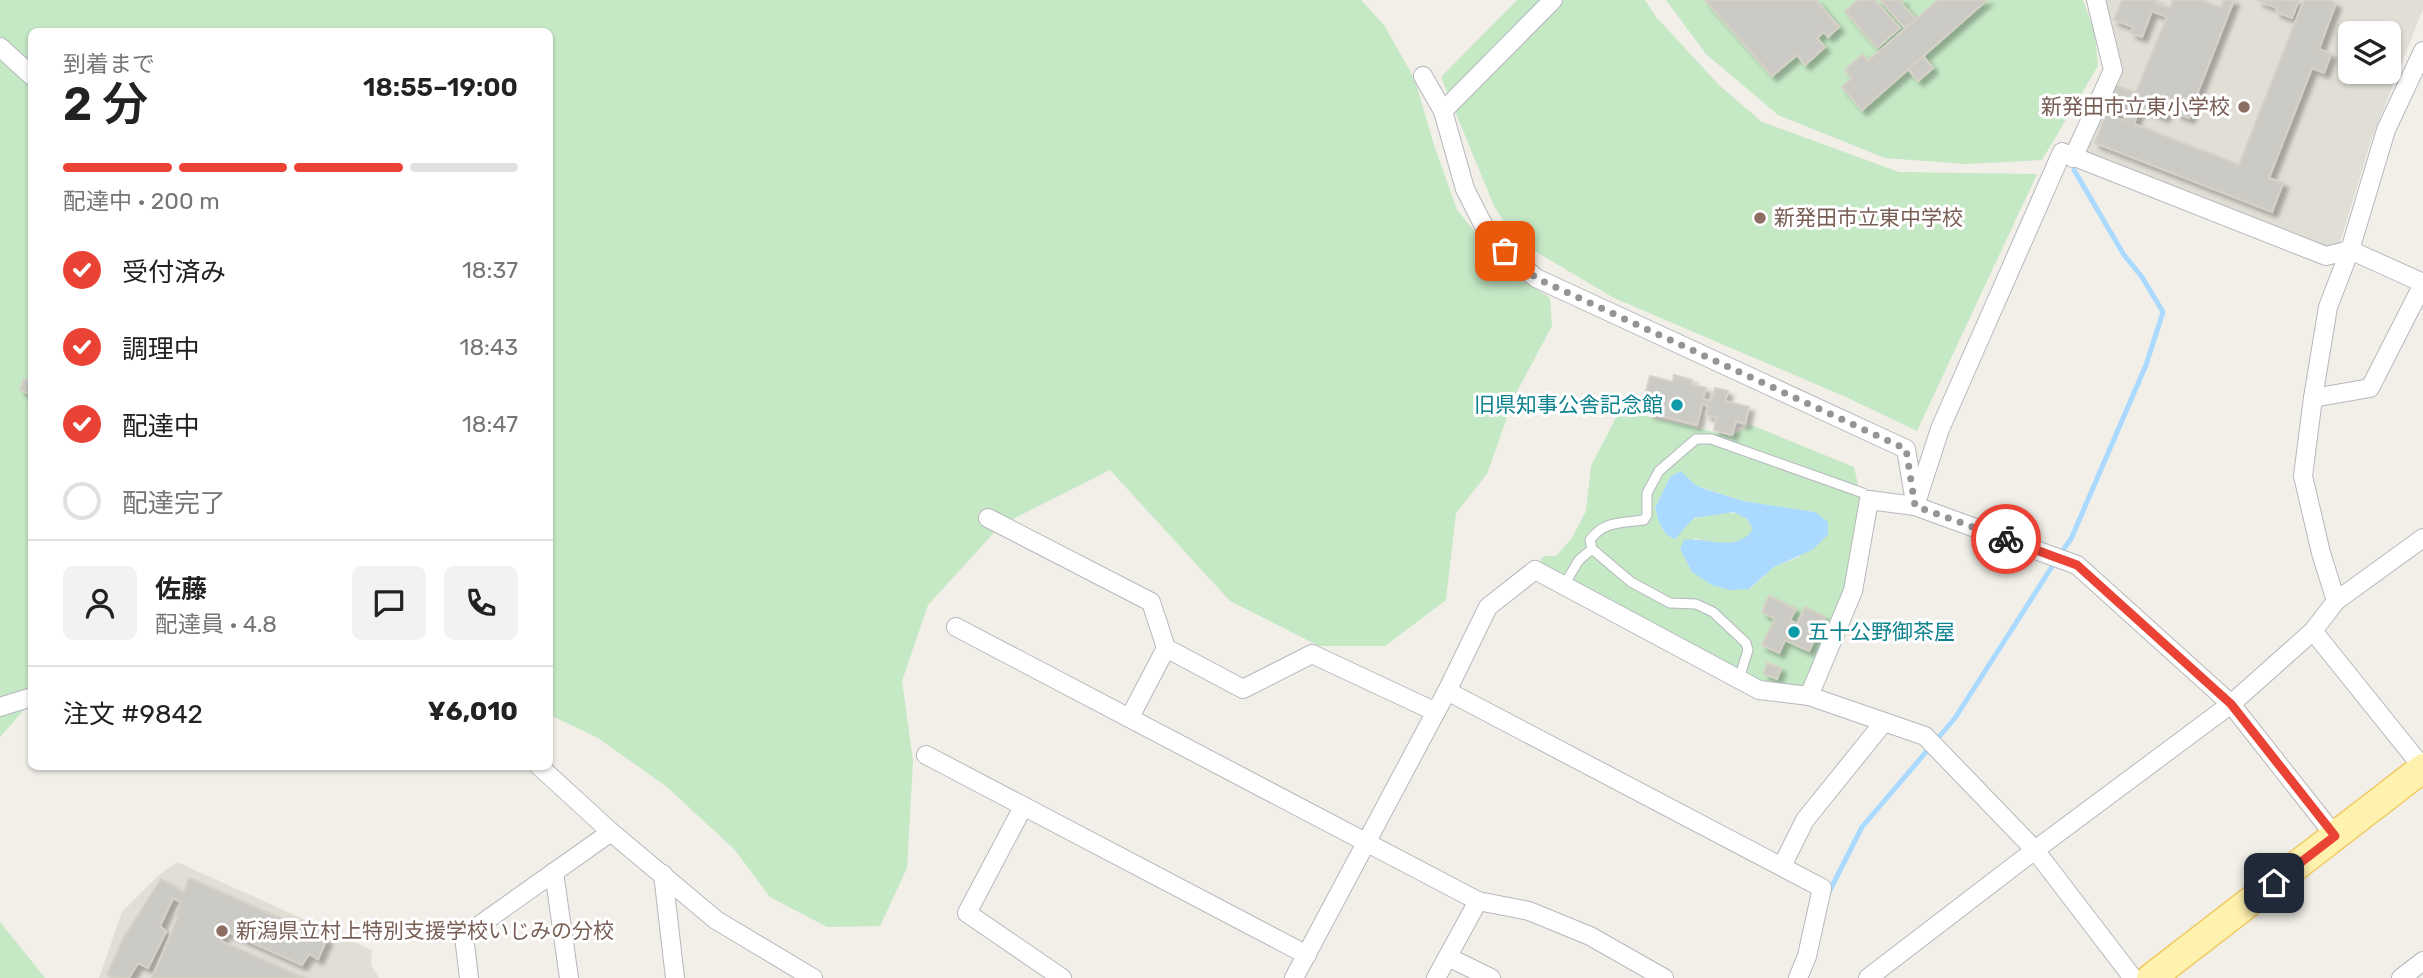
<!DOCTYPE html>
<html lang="ja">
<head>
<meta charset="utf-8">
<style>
  :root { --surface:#fff; --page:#f2f2f2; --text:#222; --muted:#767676; --line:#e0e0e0; --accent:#ea4335 }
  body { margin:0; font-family:Rubik,"Noto Sans JP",sans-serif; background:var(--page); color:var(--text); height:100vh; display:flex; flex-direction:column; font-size:26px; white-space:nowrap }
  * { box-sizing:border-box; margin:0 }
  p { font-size:23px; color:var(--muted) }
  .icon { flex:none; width:38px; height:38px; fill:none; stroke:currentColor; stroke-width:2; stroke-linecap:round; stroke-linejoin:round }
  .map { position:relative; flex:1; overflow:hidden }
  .panel { position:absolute; left:28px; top:28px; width:525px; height:742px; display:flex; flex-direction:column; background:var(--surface); border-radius:10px; box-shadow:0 2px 5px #0004 }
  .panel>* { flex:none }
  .controls { position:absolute; left:2338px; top:21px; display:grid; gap:14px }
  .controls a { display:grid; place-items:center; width:63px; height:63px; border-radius:10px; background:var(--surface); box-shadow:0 2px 5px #0004; font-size:35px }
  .pin { position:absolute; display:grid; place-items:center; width:60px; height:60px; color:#fff; margin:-30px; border-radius:14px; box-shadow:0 4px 10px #0006 }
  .courier { position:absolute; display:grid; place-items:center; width:70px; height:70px; margin:-35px; border:5px solid #ea4335; border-radius:50%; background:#fff; color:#222; box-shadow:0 2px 9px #0007 }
  .summary em { font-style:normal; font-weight:600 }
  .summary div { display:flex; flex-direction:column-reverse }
  .summary { display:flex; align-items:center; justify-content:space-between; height:119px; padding:0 35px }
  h1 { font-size:46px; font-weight:600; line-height:52px }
  .bar { display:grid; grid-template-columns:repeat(4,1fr); gap:10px 7px; align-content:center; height:84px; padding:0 35px }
  .bar i { height:9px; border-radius:5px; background:var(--line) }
  .bar .active { background:var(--accent) }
  .bar p { grid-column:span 4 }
  .line { display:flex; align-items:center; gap:18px; padding:0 35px; border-top:2px solid var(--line) }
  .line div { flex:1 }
  .round { display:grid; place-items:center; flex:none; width:74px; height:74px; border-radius:10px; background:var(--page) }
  ol { padding:0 35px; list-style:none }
  li { display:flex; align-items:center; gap:21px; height:77px }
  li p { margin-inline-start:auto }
  li .icon { padding:7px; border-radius:50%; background:var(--accent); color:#fff; stroke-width:4 }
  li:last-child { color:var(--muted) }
  li i { width:38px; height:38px; border:4px solid var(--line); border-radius:50% }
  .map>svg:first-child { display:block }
</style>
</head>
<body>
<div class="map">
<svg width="2423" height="978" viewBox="0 0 2423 978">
  <defs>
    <filter id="shadow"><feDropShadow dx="5" dy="5" stdDeviation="2" flood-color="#0004"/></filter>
  </defs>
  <rect width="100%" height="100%" fill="#f1efe8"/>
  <!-- education -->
  <g fill="#e1ded6" fill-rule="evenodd">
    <path d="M2102 0H2423V9L2371 141 2339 246 2327 251 2086 154 2121 63ZM2350 33H2389V72H2350Z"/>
    <polygon points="177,862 372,950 371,965 379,978 99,978 122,912 158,876"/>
  </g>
  <!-- green -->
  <g fill="#c5e8c5" fill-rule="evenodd">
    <polygon points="0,0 1361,0 1384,25 1415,80 1433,142 1457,210 1500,262 1550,298 1552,326 1515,395 1487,474 1456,513 1446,600 1385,646 1319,646 1230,601 1110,470 1001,525 928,605 902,681 913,761 907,868 880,926 827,927 770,897 735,850 667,787 598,738 550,715 550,32 32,32 32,701 0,737"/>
    <polygon points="1517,0 1645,0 1656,17 1720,86 1762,122 1899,172 2037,174 1917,431 1848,398 1614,298 1516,240 1494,206 1441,77"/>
    <polygon points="1666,0 2083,0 2095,33 2098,66 2042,160 1966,164 1885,158 1778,115 1706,54"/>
    <path d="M1620 410 1731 436 1751 425 1854 467 1862 503 1845 590 1803 687 1758 680 1546 568 1540 560 1544 556H1556L1572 538 1586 511 1591 466ZM1670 477 1743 501 1815 512 1799 557 1774 567 1750 589 1692 572 1680 549 1695 538C1715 544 1739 548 1754 530 1749 521 1743 513 1733 513 1712 511 1682 523 1662 530L1655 508Z"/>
    <polygon points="0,922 45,978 0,978"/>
  </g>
  <!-- water -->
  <path fill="#aadaff" d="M1681 471 1694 484 1702 488 1743 501 1815 512 1828 522V535L1812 550 1774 567 1749 589 1729 590 1712 585 1692 572 1680 549 1684 540C1708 536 1736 554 1753 529L1747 519 1734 512 1694 518 1675 539C1661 534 1659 521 1655 508L1670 477Z"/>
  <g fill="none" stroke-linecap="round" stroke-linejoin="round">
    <!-- stream -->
    <g stroke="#aadaff" stroke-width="5">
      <polyline points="2060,554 2071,539 2146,365 2163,312 2142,277 2124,255 2074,170"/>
      <polyline points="1828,894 1862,827 1955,718 2055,562"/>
    </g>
  </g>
  <!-- building -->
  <g fill="#cccac5" stroke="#d6d1c6" stroke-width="2" filter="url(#shadow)">
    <polygon points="1705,0 1816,0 1839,27 1828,37 1824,32 1817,38 1825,47 1805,65 1797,55 1772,76"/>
    <polygon points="1858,0 1875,0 1900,28 1877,48 1845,11"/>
    <polygon points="1880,0 1903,0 1900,2 1916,19 1905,28"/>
    <polygon points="1938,0 1987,0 1862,110 1842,87 1852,78 1845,70 1863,54 1868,61"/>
    <polygon points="2122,0 2157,0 2156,3 2170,8 2173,0 2202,0 2221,8 2224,0 2234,0 2194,102 2178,96 2173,108 2144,97 2134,124 2239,165 2304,0 2327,0 2336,3 2319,49 2331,54 2324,73 2312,68 2269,178 2283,183 2272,212 2095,143 2106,114 2124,121 2167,17 2152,11 2142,37 2131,33 2133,27 2114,20"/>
    <polygon points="2257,0 2299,0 2292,18 2276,12 2277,8"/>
    <polygon points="1923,56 1933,68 1918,81 1908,69"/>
    <polygon points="2115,85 2133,92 2128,104 2111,96"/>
    <polygon points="2146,100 2168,108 2164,117 2142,108"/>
    <polygon points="2109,102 2120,106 2116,116 2105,112"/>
    <polygon points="2181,102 2194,108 2189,118 2176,113"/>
    <polygon points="1674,375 1692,380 1691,384 1706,388 1703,399 1711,401 1715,388 1728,391 1725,401 1749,407 1745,424 1736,421 1732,435 1714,430 1717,418 1706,415 1708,406 1702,404 1697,425 1649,413 1654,394 1646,392 1650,376 1673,382"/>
    <polygon points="24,379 32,382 32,395 20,390"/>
    <polygon points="1769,596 1796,609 1790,620 1797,624 1805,607 1825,617 1809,651 1785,640 1779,653 1762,645 1775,619 1762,612"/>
    <polygon points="1767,663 1781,668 1777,679 1764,674"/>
    <polygon points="189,878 327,939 318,959 309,954 302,965 226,931 221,941 304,978 152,978 178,917 175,915 181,902 173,898 160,926 166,932 148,968 138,963 129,978 115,978 107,974 123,939 161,879 184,892"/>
  </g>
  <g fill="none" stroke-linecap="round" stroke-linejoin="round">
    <!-- lane casing -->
    <g stroke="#b5b8bc" stroke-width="11">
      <g id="lane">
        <polyline points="1564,585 1579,560 1592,549"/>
        <path d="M1739 679 1748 650 1746 643 1713 612 1696 604 1670 603 1631 582 1592 549 1590 540C1604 521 1621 523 1644 520L1647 515V493L1659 471 1696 439H1711L1863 493 1869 500"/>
      </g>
    </g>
    <!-- street casing -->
    <g stroke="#b5b8bc" stroke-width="20">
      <g id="street">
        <polyline points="0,47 32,76"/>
        <polyline points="1423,76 1443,111 1465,189 1490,238 1536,278 1906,449 1915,502"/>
        <polyline points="1443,111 1553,0"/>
        <polyline points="2073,158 2113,70 2096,0"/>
        <polyline points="2313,398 2370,388 2423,284"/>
        <polyline points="1915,506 1940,429 2062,152 2326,256 2350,250 2423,283"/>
        <polyline points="988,518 1151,602 1166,648 1243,689 1312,654 1436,712"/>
        <polyline points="2336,601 2321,553 2303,476 2313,398 2328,307 2350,250 2386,130 2423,51"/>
        <polyline points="956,627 1478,901 1529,911 1590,936 1664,978"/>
        <polyline points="2313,631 2423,768"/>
        <polyline points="1447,691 1822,888 1807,956 1798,978"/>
        <polyline points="1809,696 1853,591 1869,500 1915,506 2077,565 2231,704 2335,836"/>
        <polyline points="0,707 32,697"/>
        <polyline points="1130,717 1166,648"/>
        <polyline points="926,755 1307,955"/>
        <polyline points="539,766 611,832 716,920 813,978"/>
        <polyline points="1023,807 967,913 1062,978"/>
        <polyline points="1782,866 1805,820 1884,722"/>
        <polyline points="554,872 569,978"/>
        <polyline points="663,874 675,978"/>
        <polyline points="1448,957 1491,978"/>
        <polyline points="469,978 464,936 611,832"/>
        <polyline points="1294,978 1447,691 1488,607 1535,570 1759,690 1809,696 1925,736 2035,850 2133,978"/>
        <polyline points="1436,978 1478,901"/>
        <polyline points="1868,978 2035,850 2231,704 2313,631 2336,601 2423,538"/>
        <polyline points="2401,978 2423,961"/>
      </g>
    </g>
    <!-- primary casing -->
    <g stroke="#f2c960" stroke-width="31">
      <polyline id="primary" points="2151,978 2423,768"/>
    </g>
    <!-- lane -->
    <use href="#lane" stroke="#fff" stroke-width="9"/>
    <!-- street -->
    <use href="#street" stroke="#fff" stroke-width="18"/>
    <!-- primary -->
    <use href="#primary" stroke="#fff2af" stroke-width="28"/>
  </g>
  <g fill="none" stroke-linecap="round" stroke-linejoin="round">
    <!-- done -->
    <polyline stroke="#929495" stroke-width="7" stroke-dasharray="0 12.6" points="1505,251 1536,278 1906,449 1915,506 2006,539"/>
    <!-- route -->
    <polyline stroke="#ea4335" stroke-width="9" points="2006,539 2077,565 2231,704 2335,836 2274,883"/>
  </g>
  <!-- markers -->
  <g fill="#8d6e63" stroke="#fff" stroke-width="2.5">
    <circle cx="2244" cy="107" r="7"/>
    <circle cx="1760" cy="218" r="7"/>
    <circle cx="222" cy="931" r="7"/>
  </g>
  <g fill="#0f9aa8" stroke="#fff" stroke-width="2.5">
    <circle cx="1677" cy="405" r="7"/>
    <circle cx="1794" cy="632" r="7"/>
  </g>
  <g text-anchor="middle" stroke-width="6" stroke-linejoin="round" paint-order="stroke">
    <!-- education labels -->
    <g font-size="21" fill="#785e54" stroke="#fff" text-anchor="start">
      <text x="2230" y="114" text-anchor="end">新発田市立東小学校</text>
      <text x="1774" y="225">新発田市立東中学校</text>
      <text x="236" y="938">新潟県立村上特別支援学校いじみの分校</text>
    </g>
    <!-- culture labels -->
    <g font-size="21" fill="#0d838f" stroke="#fff" text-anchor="end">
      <text x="1663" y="412">旧県知事公舎記念館</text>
      <text x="1808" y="639" text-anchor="start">五十公野御茶屋</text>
    </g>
  </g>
</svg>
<div class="controls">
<a><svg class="icon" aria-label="layers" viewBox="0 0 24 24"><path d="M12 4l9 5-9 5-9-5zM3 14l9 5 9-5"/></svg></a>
</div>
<div class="pin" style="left:1505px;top:251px;background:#ea580c"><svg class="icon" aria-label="bag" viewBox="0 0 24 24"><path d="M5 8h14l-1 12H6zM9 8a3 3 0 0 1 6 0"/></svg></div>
<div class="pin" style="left:2274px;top:883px;background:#1f2937"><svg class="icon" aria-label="home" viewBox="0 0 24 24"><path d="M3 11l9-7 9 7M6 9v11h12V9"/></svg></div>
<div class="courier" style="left:2006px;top:539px"><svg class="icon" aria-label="bike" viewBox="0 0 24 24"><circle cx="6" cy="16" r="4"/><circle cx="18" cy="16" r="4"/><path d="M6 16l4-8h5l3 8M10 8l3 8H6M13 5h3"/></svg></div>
<section class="panel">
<div class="summary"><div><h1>2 分</h1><p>到着まで</p></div><em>18:55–19:00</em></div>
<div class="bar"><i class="active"></i><i class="active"></i><i class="active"></i><i></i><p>配達中 · 200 m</p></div>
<ol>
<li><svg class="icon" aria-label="check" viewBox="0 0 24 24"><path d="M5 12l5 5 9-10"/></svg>受付済み<p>18:37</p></li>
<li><svg class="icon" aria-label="check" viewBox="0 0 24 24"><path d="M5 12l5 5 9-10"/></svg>調理中<p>18:43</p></li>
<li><svg class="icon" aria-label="check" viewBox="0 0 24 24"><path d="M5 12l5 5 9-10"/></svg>配達中<p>18:47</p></li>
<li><i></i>配達完了</li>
</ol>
<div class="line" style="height:126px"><a class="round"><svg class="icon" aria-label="person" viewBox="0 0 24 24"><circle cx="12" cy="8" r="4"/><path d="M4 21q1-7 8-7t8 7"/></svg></a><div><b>佐藤</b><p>配達員 · 4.8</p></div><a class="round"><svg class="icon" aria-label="chat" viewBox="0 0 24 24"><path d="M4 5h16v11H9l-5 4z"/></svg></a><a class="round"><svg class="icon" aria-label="phone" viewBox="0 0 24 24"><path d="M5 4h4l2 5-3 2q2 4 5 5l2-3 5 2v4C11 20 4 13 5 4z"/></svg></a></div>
<div class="line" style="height:91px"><div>注文 #9842</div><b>¥6,010</b></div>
</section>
</div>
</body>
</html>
